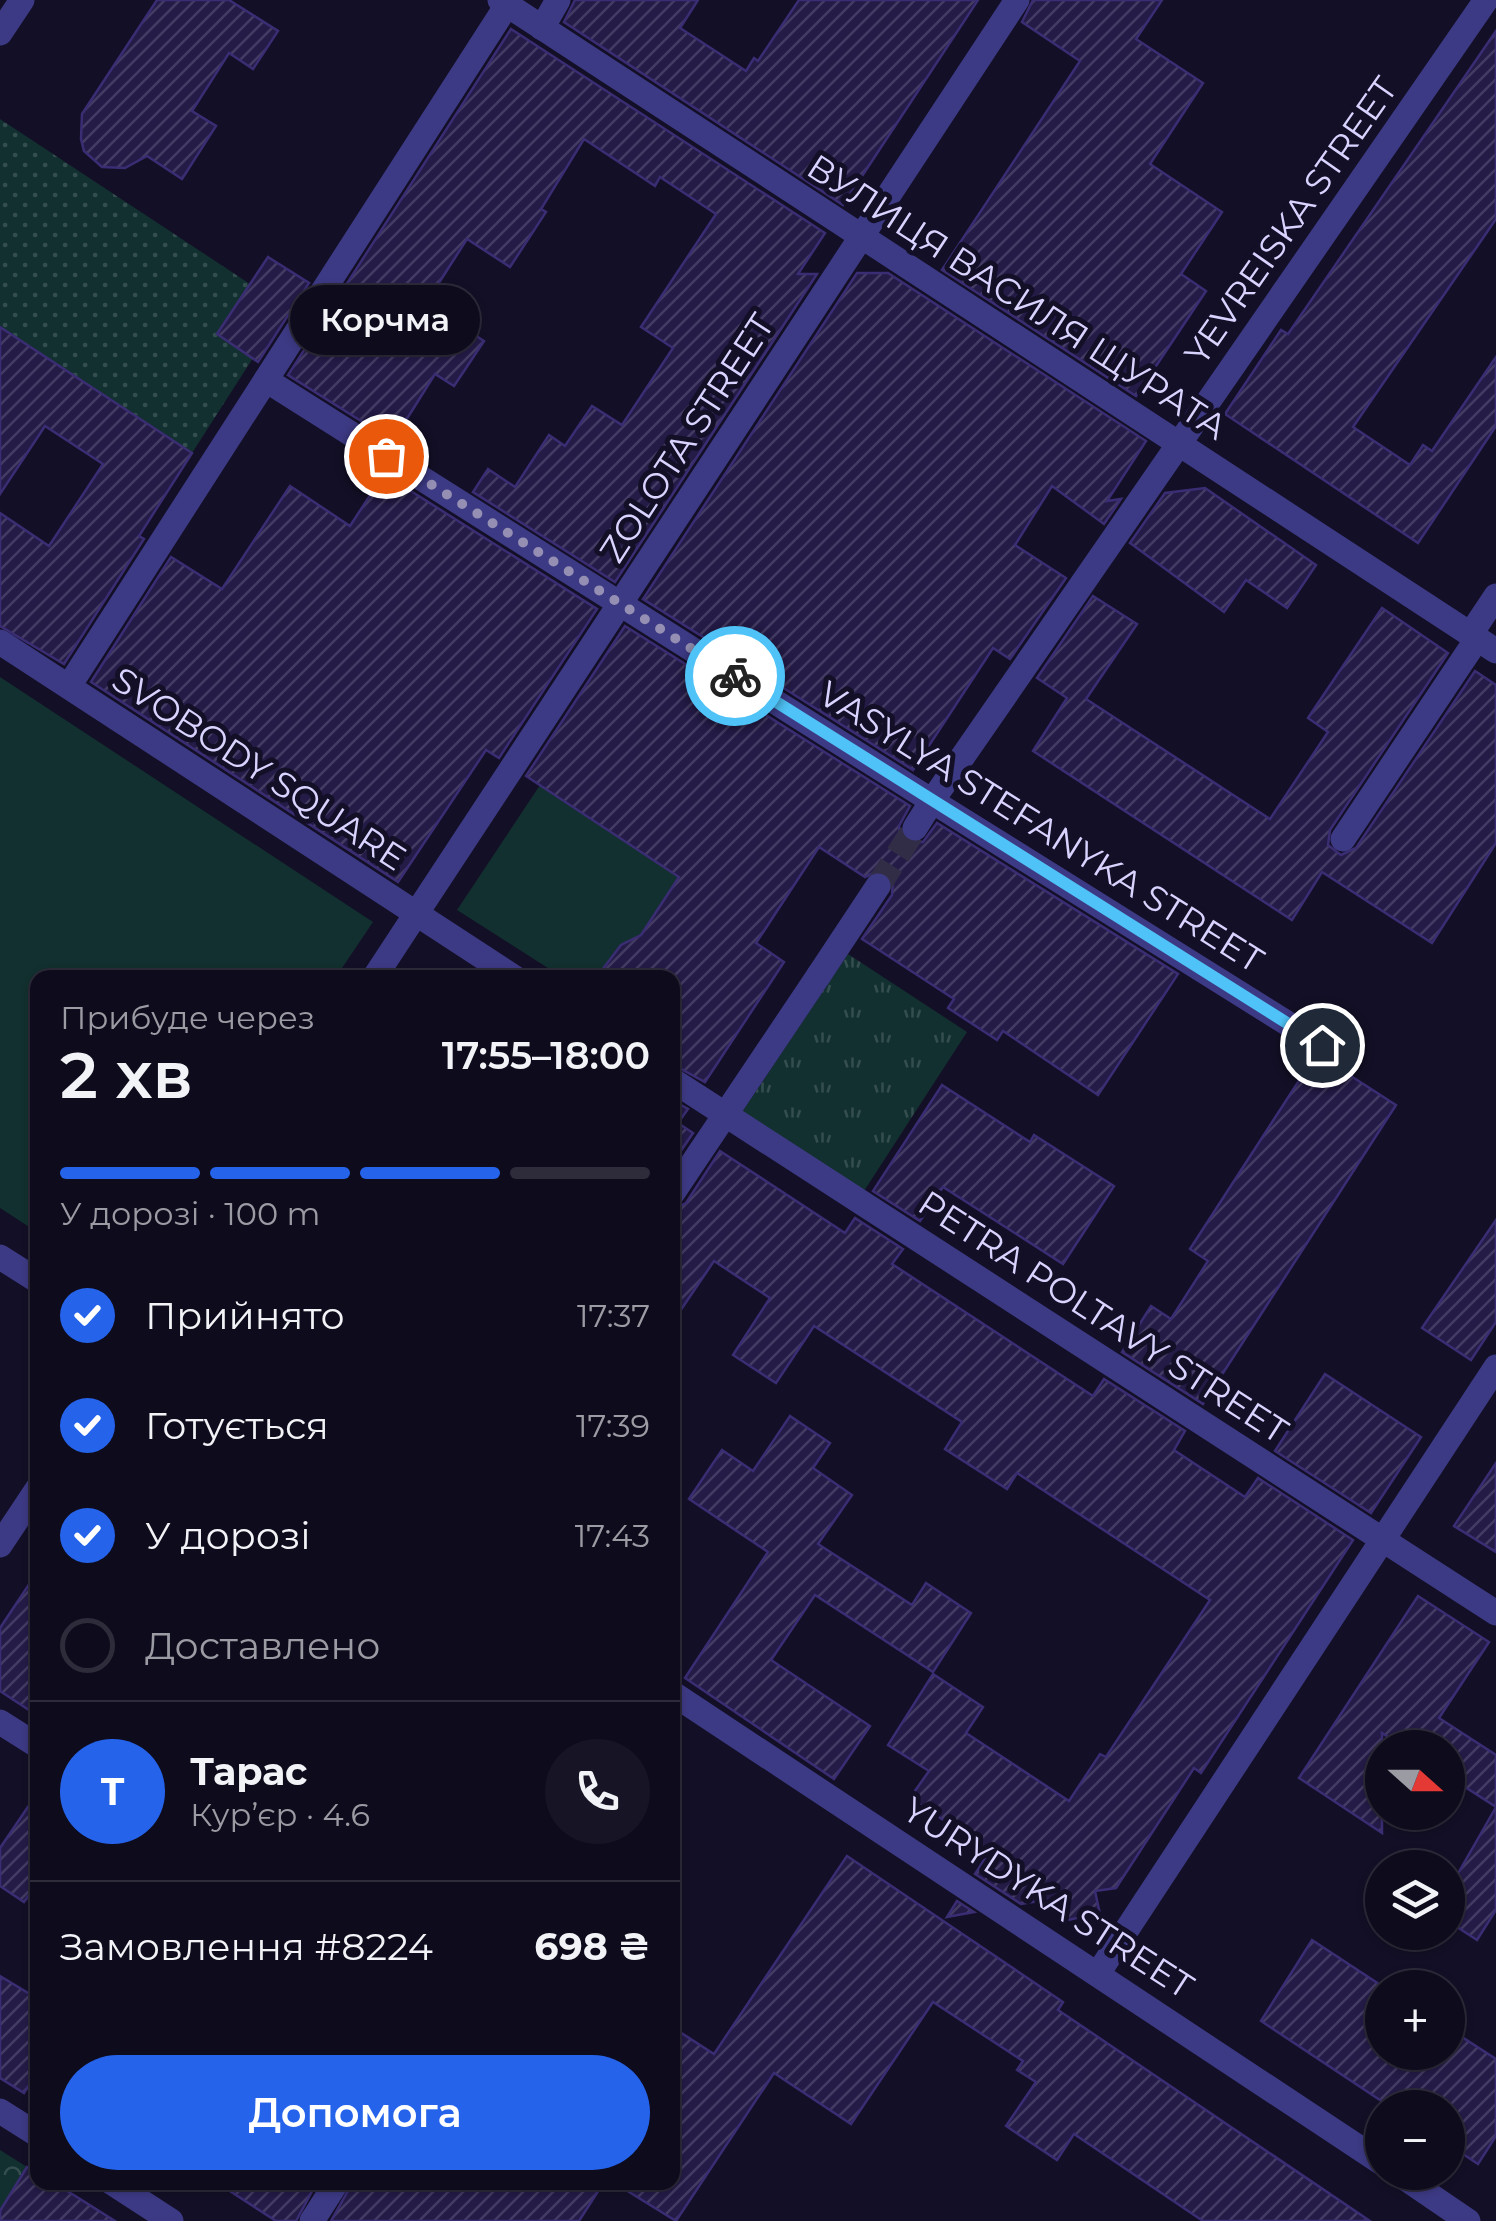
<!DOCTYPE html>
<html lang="uk">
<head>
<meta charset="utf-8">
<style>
  :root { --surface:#0e0b1c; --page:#171425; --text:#f1f3f6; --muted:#9b9ba3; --line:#2e2b3b; --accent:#2563eb }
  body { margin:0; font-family:Montserrat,sans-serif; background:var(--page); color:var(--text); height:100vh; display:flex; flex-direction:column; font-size:38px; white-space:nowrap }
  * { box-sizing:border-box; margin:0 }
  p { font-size:32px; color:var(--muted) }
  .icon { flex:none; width:55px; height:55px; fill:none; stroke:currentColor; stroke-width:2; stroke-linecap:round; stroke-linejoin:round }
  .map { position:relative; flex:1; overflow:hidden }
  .drawer { position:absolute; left:30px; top:970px; width:650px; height:1220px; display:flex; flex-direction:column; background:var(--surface); border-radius:20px; box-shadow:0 2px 8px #0004,0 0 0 2px var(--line) }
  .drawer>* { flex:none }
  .needle { width:65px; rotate:111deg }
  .tools { position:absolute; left:1365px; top:1730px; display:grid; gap:20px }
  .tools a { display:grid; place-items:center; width:100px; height:100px; border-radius:50%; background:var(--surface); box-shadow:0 2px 8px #0004,0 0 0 2px var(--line); font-size:50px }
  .pin { position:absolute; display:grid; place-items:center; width:85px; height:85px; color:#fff; margin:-42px; border:5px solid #fff; border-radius:50%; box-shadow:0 2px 10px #0007 }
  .courier { position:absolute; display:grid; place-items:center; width:100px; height:100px; margin:-50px; border:8px solid #4fc3f7; border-radius:50%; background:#fff; color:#222; box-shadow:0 2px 12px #0007 }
  .bubble { position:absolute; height:70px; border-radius:35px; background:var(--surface); box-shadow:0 2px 8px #0004,0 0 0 2px var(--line); font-size:32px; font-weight:600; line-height:70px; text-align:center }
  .summary em { font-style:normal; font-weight:600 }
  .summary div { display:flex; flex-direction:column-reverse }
  .summary { display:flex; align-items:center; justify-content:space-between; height:170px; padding:0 30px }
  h1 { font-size:65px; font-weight:600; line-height:75px }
  .bar { display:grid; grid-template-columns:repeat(4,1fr); gap:15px 10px; align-content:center; height:120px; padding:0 30px }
  .bar i { height:12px; border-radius:8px; background:var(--line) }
  .bar .active { background:var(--accent) }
  .bar p { grid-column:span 4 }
  .line { display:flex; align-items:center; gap:25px; padding:0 30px; border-top:2px solid var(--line) }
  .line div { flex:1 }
  .round { display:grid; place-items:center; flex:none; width:105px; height:105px; border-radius:52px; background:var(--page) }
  ol { padding:0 30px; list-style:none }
  li { display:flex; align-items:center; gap:30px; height:110px }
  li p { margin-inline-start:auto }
  li .icon { padding:10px; border-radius:50%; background:var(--accent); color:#fff; stroke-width:4 }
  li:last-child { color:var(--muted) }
  li i { width:55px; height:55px; border:5px solid var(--line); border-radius:50% }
  .primary-button { display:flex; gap:20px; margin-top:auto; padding:20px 30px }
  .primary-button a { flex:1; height:115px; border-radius:60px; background:var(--accent); color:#fff; font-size:40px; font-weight:600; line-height:115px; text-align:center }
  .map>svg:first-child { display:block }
</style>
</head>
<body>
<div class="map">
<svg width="1496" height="2221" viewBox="0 0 1496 2221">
  <defs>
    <pattern id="grass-tufts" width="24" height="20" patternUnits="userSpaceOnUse" patternTransform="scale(2.5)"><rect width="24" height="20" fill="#12302f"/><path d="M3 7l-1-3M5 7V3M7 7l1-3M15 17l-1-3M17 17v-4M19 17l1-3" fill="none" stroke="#344d4e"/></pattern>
    <pattern id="forest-crowns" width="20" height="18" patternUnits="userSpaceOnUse" patternTransform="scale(2.5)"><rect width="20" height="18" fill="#12302f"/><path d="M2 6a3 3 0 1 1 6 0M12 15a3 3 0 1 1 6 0" fill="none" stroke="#344d4e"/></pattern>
    <pattern id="garden-dots" width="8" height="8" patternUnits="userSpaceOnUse" patternTransform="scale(2.5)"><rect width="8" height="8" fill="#12302f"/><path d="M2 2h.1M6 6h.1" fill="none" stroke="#344d4e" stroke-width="1.8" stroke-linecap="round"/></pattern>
    <pattern id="building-hatch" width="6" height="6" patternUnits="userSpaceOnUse" patternTransform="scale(2.5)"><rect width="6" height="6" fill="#241b47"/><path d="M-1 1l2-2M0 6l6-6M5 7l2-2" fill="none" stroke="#433b63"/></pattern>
  </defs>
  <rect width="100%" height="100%" fill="#130f26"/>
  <!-- grass -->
  <polygon fill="url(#grass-tufts)" points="848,954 967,1032 864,1191 742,1112"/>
  <!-- forest -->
  <polygon fill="url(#forest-crowns)" points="0,2150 27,2167 0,2211"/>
  <!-- park -->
  <g fill="#12302f">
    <polygon points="0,677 373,922 336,977 38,978 37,1232 0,1208"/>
    <polygon points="540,785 679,877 640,936 621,945 613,977 562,977 457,910"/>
  </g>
  <!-- garden -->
  <polygon fill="url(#garden-dots)" points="0,119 250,284 217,334 253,358 192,453 0,327"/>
  <!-- building -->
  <g fill="url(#building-hatch)" stroke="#3b2d73" stroke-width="2.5">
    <polygon points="157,0 229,0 278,31 253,69 229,53 192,111 216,126 182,179 147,156 125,168 102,167 84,151 81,139 82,114"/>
    <polygon points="575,0 698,0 680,28 746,71 754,58 758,61 799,0 978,0 843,205 564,22"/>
    <polygon points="1033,0 1162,0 1136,39 1203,83 1150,164 1222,212 1181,274 1206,291 1136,396 942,270 1080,61 1022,22"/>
    <polygon points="511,29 825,233 798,274 817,274 615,582 473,492 488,469 515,487 549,435 565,446 592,406 622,425 673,348 641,327 716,214 660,177 655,186 584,139 541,209 546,212 510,267 467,239 426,303 484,341 454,386 435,374 393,441 288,375"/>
    <polygon points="1496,31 1496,219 1353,427 1410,465 1423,445 1432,451 1496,357 1496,426 1418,543 1225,414 1281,330 1288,334"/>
    <polygon points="268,257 309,283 258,362 217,334"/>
    <polygon points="857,273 888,273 1146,441 1107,501 1121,499 1104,524 1052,486 1015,545 1066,578 1010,659 993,648 913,770 643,599"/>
    <polygon points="0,327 192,453 139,536 144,539 64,664 0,626 0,513 49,546 103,464 45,426 0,494"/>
    <polygon points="384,474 597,609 499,758 486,750 398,882 91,682 171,557 222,589 290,486 350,526"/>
    <polygon points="1205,488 1316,565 1287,608 1246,580 1224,612 1130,543 1165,493"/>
    <polygon points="1093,596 1137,624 1086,699 1270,819 1328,732 1308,718 1382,608 1448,653 1330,830 1328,845 1341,855 1356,848 1475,671 1496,685 1496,843 1432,943 1322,872 1292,920 1033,751 1067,698 1037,678"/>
    <polygon points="625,626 910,806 899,826 900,835 907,842 923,842 937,823 1178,974 1098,1095 1003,1031 997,1040 948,1008 954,999 862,939 892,895 893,880 880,870 865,877 819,847 756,943 784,962 705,1082 672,1064 672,978 596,978 621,945 641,935 679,877 526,776"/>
    <polygon points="1313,1059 1326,1060 1396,1105 1203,1404 1122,1352 1151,1306 1171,1319 1208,1261 1190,1249"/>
    <polygon points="942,1085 1030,1142 1034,1135 1114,1186 1063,1264 943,1187 920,1221 873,1191"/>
    <polygon points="672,1100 688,1109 678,1123 693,1133 672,1164"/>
    <polygon points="720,1151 845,1233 855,1218 903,1249 892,1264 1093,1396 1104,1379 1185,1431 1174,1450 1245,1497 1258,1478 1353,1540 1201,1773 1194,1768 1116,1888 1095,1891 1100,1914 1062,1921 1058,1898 1021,1904 975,1874 990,1851 910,1798 929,1771 888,1745 933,1674 983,1707 966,1733 1069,1801 1100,1754 1106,1757 1210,1600 1017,1473 1007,1489 945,1449 962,1422 814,1326 776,1383 733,1355 770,1298 714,1261 672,1323 672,1210 686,1203"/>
    <polygon points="1496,1220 1496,1322 1471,1360 1422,1328"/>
    <polygon points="1325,1374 1421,1437 1371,1513 1275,1451"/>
    <polygon points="790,1416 830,1443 813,1468 852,1495 818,1544 912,1605 926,1583 971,1613 933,1672 815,1595 771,1660 870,1726 834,1779 685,1678 768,1552 689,1499 722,1450 753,1471"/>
    <polygon points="1496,1463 1496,1552 1454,1526"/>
    <polygon points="38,1571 38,1716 0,1691 0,1628"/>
    <polygon points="1418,1596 1489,1642 1439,1718 1496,1755 1496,1910 1477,1940 1448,1921 1448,1891 1496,1807 1448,1776 1448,1748 1405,1748 1382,1733 1382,1833 1299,1778"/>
    <polygon points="38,1792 38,1883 24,1902 0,1886 0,1848"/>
    <polygon points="847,1856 1063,2002 1058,2010 1370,2221 1203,2221 1074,2134 1057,2160 1006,2126 1036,2082 1017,2070 1023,2061 933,2002 851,2124 774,2073 676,2221 613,2182 672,2182 672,2027 714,2054"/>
    <polygon points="957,1901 974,1912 947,1917"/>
    <polygon points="1312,1940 1385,1988 1382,1988 1382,2052 1448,2052 1448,2028 1496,2059 1496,2136 1478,2164 1448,2144 1448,2108 1392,2108 1261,2021"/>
    <polygon points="0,1976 38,1999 38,2071 24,2093 0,2078"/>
    <polygon points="27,2167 38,2173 38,2182 53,2182 115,2221 0,2221 0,2211"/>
    <polygon points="216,2182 317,2182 296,2221 276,2221"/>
    <polygon points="353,2182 604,2182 579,2221 331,2221"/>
  </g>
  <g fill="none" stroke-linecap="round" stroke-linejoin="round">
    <!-- pedestrian-tunnel -->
    <polyline stroke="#312d47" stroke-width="25" stroke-dasharray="25 12" stroke-linecap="butt" points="878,886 915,828"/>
    <!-- service -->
    <g stroke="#3d3a85" stroke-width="25">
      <polyline points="932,801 1322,1045"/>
      <polyline points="1343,839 1477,639"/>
    </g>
    <!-- pedestrian -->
    <g stroke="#3d3a85" stroke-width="25">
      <polyline points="915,828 932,801"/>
      <polyline points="416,914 1017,0"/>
      <polyline points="819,975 878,886"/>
    </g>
    <!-- minor -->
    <g stroke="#3d3a85" stroke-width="25">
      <polyline points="500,0 1496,651"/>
      <polyline points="542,28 558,0"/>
      <polyline points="0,33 22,0"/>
      <polyline points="266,380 932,801 1486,0"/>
      <polyline points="1470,635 1496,596"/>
      <polyline points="0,642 515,978"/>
      <polyline points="69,686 507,5"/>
      <polyline points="374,978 416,914"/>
      <polyline points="672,1080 1496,1613"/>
      <polyline points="672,1194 819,975"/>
      <polyline points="0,1545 38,1488"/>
      <polyline points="0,1722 38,1746"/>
      <polyline points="1099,1972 1496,1367"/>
      <polyline points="0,2111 38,2135"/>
      <polyline points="111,2182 171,2221"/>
      <polyline points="312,2221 337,2182"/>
    </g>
    <!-- tertiary -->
    <g stroke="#3d3a85" stroke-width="25">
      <polyline points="0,1257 38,1281"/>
      <polyline points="672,1693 1382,2163"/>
      <polyline points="1396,2172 1468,2221"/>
    </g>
  </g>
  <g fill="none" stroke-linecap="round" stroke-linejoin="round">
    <!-- done -->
    <polyline stroke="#948fb3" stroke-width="10" stroke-dasharray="0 18" points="386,456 735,676"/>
    <!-- route -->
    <polyline stroke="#4fc3f7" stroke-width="12" points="735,676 1322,1045"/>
  </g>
  <g text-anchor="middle" stroke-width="10" stroke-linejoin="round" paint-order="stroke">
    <!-- street labels -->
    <g font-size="35" fill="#d9d4ff" stroke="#130f26">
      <text transform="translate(1291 221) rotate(-55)" y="12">YEVREISKA STREET</text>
      <text transform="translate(1017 297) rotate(33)" y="12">ВУЛИЦЯ ВАСИЛЯ ЩУРАТА</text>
      <text transform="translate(687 438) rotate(-57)" y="12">ZOLOTA STREET</text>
      <text transform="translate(259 769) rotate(33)" y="12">SVOBODY SQUARE</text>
      <text transform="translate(1041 827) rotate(32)" y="12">VASYLYA STEFANYKA STREET</text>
      <text transform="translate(1103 1317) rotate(33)" y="12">PETRA POLTAVY STREET</text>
      <text transform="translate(1048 1898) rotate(33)" y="12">YURYDYKA STREET</text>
    </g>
  </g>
</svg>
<div class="tools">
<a><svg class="needle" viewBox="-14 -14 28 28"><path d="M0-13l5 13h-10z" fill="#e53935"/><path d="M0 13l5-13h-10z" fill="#9b9ba3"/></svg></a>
<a><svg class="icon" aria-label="layers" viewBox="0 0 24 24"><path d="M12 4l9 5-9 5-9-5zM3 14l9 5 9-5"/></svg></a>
<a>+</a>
<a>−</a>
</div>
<div class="pin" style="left:386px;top:456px;background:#ea580c"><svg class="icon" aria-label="bag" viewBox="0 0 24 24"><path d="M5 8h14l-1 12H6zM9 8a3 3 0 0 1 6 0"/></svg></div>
<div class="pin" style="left:1322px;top:1045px;background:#1f2937"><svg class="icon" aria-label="home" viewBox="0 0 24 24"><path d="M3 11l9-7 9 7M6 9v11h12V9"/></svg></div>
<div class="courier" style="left:735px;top:676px"><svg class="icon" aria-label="bike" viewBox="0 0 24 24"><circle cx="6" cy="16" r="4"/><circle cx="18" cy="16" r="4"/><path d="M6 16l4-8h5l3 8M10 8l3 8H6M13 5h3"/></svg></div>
<div class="bubble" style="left:290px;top:285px;width:190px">Корчма</div>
<section class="drawer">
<div class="summary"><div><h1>2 хв</h1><p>Прибуде через</p></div><em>17:55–18:00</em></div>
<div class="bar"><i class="active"></i><i class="active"></i><i class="active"></i><i></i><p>У дорозі · 100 m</p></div>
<ol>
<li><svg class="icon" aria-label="check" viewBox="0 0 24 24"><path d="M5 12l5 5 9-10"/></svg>Прийнято<p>17:37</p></li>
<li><svg class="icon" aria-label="check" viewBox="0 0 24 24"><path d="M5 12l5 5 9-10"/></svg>Готується<p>17:39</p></li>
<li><svg class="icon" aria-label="check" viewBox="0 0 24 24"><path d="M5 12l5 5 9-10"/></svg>У дорозі<p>17:43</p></li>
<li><i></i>Доставлено</li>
</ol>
<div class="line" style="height:180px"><b class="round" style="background:var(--accent);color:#fff">Т</b><div><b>Тарас</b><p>Кур’єр · 4.6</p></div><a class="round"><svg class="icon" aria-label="phone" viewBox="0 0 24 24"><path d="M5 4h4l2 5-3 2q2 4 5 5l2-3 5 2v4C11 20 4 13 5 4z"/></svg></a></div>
<div class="line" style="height:130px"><div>Замовлення #8224</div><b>698 ₴</b></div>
<div class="primary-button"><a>Допомога</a></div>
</section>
</div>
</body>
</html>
